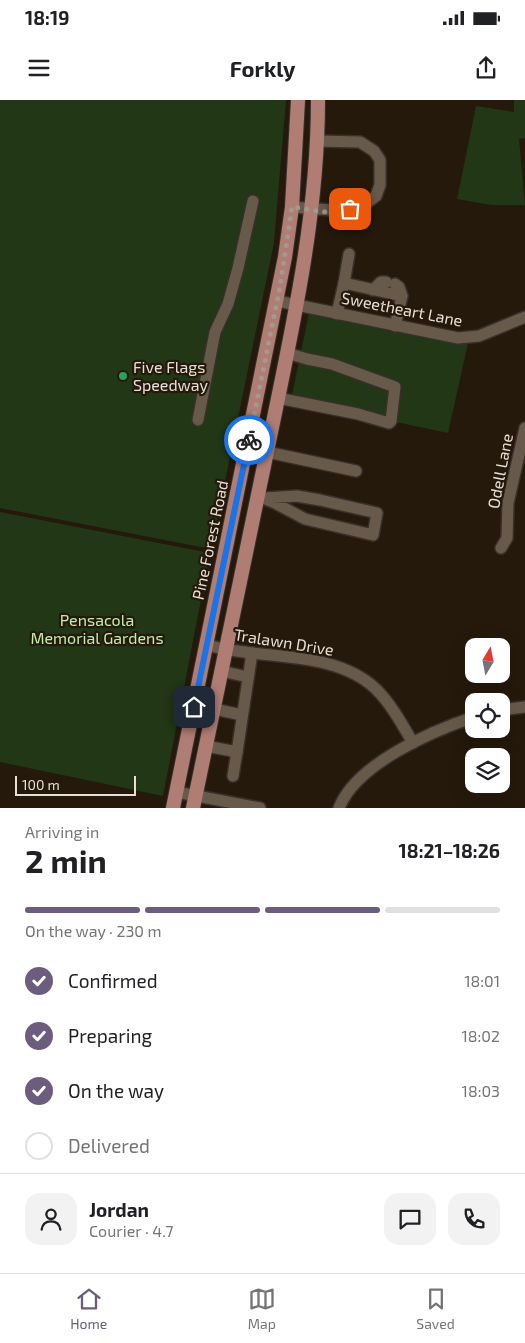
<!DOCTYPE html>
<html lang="en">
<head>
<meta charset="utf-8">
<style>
  :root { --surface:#fff; --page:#f2f2f2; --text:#202124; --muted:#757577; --line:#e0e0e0; --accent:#6c5d7f }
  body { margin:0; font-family:"Exo 2",sans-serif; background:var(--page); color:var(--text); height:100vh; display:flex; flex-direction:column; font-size:19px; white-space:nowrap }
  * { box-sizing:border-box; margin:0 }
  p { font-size:16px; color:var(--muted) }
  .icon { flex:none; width:28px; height:28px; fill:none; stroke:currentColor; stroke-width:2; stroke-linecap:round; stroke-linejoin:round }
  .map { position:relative; height:708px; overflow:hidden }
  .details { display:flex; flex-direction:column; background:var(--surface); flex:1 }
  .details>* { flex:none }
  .needle { width:32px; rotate:10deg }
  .tools { position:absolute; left:465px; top:538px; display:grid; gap:10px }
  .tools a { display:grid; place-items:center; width:45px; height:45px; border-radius:10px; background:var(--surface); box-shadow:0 5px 20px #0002; font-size:25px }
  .scale { position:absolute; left:15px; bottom:12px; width:121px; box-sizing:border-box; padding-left:5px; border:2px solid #e7ded5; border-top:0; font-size:14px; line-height:18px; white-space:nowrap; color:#e7ded5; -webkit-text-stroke:4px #24190b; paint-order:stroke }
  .pin { position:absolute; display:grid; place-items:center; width:42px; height:42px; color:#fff; margin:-21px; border-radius:10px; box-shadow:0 2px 8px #0006 }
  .courier { position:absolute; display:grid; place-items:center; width:50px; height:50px; margin:-25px; border:4px solid #1a73e8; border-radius:50%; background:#fff; color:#222; box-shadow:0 1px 6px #0007 }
  .summary em { font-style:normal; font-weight:700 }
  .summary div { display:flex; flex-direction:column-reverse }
  .summary { display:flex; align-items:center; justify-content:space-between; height:85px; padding:0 25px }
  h1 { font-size:32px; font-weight:700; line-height:38px }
  .bar { display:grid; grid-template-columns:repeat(4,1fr); gap:8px 5px; align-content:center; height:60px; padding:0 25px }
  .bar i { height:6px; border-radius:4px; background:var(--line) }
  .bar .active { background:var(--accent) }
  .bar p { grid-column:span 4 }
  .line { display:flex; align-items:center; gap:12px; padding:0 25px; border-top:1px solid var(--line) }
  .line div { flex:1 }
  .round { display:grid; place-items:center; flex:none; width:52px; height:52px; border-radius:15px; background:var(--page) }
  ol { padding:0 25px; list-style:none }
  li { display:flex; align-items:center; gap:15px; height:55px }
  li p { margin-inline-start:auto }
  li .icon { padding:5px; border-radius:50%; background:var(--accent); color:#fff; stroke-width:4 }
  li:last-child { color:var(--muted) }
  li i { width:28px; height:28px; border:2px solid var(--line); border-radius:50% }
  .status { display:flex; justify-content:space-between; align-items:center; height:35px; padding:0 25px; background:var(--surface); direction:ltr }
  .status svg { height:14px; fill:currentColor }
  header { display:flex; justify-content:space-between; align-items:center; height:65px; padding:0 25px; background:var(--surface); font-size:22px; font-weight:700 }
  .menu { display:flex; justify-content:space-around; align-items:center; height:70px; border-top:1px solid var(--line); background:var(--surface); font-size:14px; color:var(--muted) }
  .menu a { display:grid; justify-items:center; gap:2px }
  .menu .active { color:var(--accent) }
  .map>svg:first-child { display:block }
</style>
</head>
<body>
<div class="status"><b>18:19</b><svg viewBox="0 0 49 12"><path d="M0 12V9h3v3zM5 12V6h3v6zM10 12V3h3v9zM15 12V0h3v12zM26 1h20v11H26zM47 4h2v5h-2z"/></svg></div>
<header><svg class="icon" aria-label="menu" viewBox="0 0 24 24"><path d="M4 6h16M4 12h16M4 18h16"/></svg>Forkly<svg class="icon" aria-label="share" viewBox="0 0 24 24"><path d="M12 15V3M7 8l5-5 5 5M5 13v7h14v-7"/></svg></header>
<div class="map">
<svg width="525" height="708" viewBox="0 0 525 708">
  <rect width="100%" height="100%" fill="#24190b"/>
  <!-- green -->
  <g fill="#223716">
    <polygon points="0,0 286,0 274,143 211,449 0,408"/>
    <polygon points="514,0 525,0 525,38 519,39 525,105 491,105 457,99 476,6 514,12"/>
    <polygon points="309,213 450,242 468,243 448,333 291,300"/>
    <polygon points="0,412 210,453 163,696 0,662"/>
  </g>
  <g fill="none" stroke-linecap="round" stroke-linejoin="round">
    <!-- minor casing -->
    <g stroke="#39302b" stroke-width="14">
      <g id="minor">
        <polyline points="292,107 344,111 368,102 376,96 380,85 380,60 374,51 360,42 317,41"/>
        <polyline points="344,183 349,154"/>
        <polyline points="395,184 399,187 402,196"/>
        <polyline points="373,190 381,182 386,182"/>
        <polyline points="277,201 458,238 479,236 525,217"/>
        <polyline points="337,214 344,183 402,196 395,226"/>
        <polyline points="278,298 358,314 389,323 391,321 395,287 332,264 307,259 287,253"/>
        <polyline points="198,320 215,232 228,204 238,168 253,101"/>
        <polyline points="267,352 356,371"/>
        <polyline points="258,396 275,403 305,419 373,435 377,413 320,400 297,396 264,398"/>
        <polyline points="501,448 507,438 508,403 525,328"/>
        <path d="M206 545C216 547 227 550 237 551 282 558 340 555 376 589 391 604 402 624 413 643"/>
        <polyline points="221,571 248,577"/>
        <polyline points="214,609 242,615"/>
        <polyline points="501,610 525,607"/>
        <polyline points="206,646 237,652 252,553"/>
        <polyline points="233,676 237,652"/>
        <polyline points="176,692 260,708"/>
        <path d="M339 708C356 664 432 631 474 617"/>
      </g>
    </g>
    <!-- major casing -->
    <g stroke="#39302b" stroke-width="16">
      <g id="major">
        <polyline points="173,708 285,157 292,107 298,0"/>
        <path d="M193 708C219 584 244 461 270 337 293 226 318 114 318 0"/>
      </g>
    </g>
    <!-- minor -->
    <use href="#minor" stroke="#685a4a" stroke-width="11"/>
    <!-- major -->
    <use href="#major" stroke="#b07d75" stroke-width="14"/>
  </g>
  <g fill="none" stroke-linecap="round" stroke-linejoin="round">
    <!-- done -->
    <path stroke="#a3998e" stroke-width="5" stroke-dasharray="0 9" d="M249 340 280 187 292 107C310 109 333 116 350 109"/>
    <!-- route -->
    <polyline stroke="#1a73e8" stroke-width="6" points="194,607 249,340"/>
  </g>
  <!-- markers -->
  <circle fill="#2e9e5b" stroke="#24190b" stroke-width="2" cx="123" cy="276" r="5"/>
  <g text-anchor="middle" stroke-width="4.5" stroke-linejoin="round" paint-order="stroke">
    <!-- street labels -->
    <g font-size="16" fill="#e7ded5" stroke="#24190b">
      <text transform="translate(402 209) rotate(11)" y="6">Sweetheart Lane</text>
      <text transform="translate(500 371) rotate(-79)" y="6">Odell Lane</text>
      <text transform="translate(210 440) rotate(-78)" y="6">Pine Forest Road</text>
      <text transform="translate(284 542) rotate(9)" y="6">Tralawn Drive</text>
    </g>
    <!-- poi labels -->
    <g font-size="16" fill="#e7ded5" stroke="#24190b" text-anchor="start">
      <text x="133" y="273">Five Flags<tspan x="133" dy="18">Speedway</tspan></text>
    </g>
    <!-- park labels -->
    <g font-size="16" fill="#bfefa6" stroke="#24190b">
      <text x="97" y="526">Pensacola<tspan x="97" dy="18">Memorial Gardens</tspan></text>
    </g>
  </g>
</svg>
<div class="tools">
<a><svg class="needle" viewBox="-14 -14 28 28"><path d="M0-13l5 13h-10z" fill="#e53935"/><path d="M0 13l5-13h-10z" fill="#757577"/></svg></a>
<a><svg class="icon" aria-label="locate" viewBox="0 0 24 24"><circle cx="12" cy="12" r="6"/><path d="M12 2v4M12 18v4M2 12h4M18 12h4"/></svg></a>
<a><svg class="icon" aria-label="layers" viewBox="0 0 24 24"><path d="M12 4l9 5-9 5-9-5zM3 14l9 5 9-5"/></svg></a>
</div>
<div class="scale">100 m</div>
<div class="pin" style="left:350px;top:109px;background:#ea580c"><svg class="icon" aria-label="bag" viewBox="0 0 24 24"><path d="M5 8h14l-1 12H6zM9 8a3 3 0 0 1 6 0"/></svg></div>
<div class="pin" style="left:194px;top:607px;background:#1f2937"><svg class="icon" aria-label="home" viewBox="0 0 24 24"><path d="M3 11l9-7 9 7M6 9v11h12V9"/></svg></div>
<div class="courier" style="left:249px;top:340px"><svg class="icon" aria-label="bike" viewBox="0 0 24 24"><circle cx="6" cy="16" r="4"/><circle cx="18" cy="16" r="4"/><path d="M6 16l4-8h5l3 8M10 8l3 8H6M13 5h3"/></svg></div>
</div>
<section class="details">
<div class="summary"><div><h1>2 min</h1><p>Arriving in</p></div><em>18:21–18:26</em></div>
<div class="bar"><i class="active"></i><i class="active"></i><i class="active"></i><i></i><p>On the way · 230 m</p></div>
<ol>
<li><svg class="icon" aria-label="check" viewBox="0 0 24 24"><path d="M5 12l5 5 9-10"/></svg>Confirmed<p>18:01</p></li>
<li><svg class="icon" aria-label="check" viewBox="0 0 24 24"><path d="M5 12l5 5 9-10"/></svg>Preparing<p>18:02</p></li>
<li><svg class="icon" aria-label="check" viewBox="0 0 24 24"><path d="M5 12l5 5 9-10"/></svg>On the way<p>18:03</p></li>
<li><i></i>Delivered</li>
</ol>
<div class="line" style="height:90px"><a class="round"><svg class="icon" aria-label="person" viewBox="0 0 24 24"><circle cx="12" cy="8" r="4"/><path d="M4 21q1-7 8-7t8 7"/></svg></a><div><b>Jordan</b><p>Courier · 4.7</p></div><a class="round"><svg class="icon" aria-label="chat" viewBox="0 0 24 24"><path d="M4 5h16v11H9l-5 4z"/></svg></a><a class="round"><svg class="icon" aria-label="phone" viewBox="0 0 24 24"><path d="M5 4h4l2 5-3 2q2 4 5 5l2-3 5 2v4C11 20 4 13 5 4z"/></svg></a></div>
</section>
<nav class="menu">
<a class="active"><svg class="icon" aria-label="home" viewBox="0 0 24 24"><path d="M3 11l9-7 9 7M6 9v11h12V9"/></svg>Home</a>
<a><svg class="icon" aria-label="map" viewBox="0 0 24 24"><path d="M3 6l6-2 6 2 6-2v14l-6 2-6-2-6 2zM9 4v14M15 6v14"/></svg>Map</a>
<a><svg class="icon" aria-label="saved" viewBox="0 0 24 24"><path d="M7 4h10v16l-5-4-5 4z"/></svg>Saved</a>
</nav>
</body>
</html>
